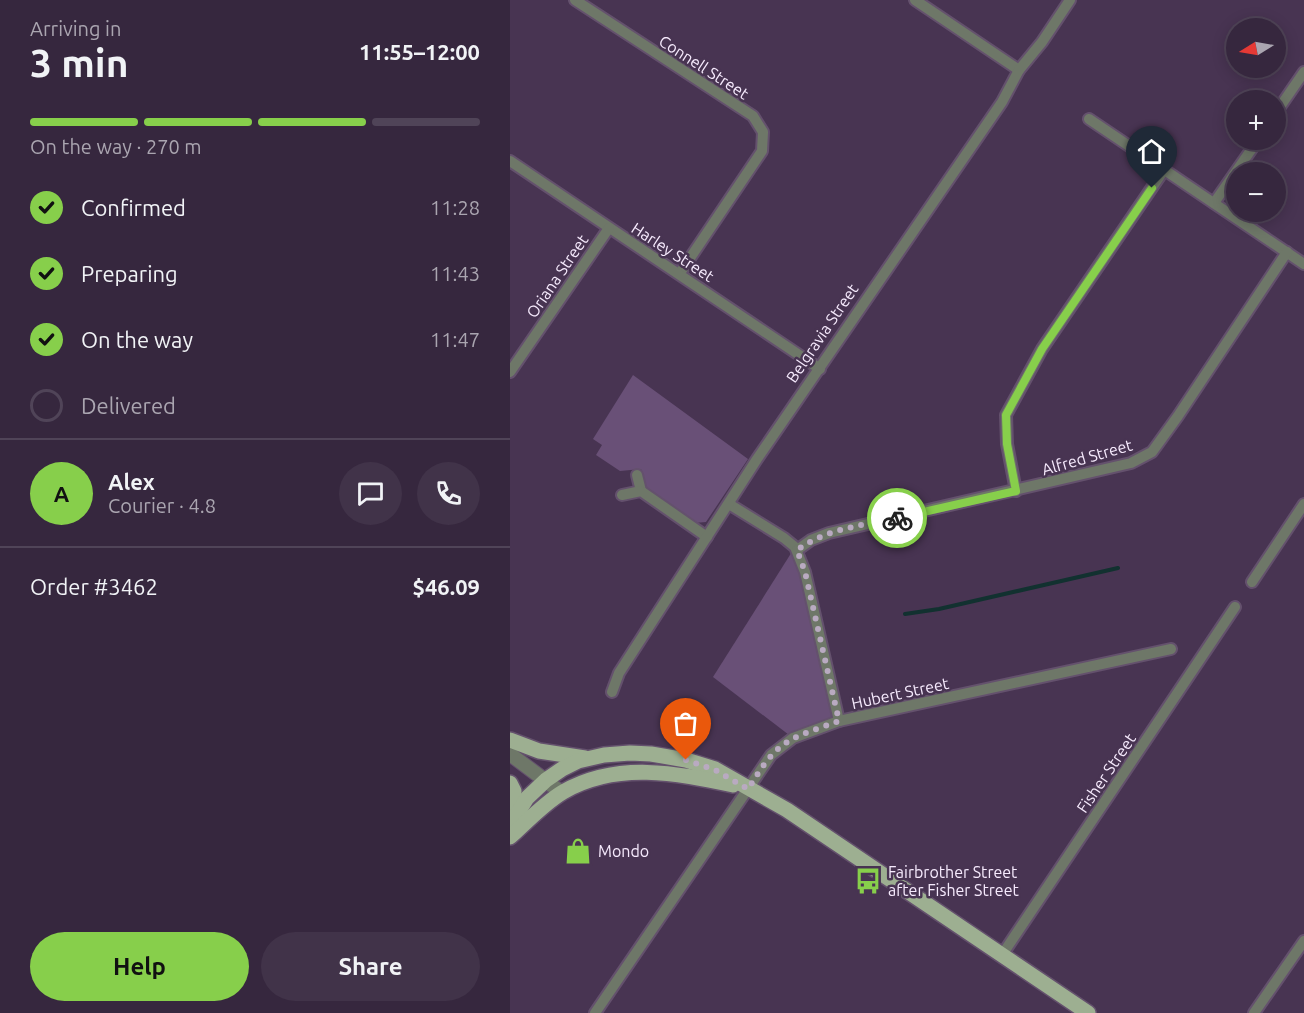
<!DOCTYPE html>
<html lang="en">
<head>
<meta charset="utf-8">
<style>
  :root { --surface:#36273e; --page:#413349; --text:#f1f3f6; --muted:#aaa5b0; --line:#504458; --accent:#87cf4b }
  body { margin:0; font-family:Ubuntu,sans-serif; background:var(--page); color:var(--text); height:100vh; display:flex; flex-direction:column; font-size:22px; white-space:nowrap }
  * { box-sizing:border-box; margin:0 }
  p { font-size:20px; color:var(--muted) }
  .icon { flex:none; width:33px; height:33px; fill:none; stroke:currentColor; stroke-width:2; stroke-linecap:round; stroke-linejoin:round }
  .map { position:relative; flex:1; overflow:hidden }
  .side { display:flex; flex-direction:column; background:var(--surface); width:510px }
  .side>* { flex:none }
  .needle { width:39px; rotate:259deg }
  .fabs { position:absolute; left:716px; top:18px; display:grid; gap:12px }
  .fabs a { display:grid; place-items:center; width:60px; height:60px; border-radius:50%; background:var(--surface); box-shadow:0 3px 15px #0003,0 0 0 2px var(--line); font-size:30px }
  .pin { position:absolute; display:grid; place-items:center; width:51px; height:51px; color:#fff; margin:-62px -26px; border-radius:50% 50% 50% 0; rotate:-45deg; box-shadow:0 0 6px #0007 }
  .pin .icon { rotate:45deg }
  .courier { position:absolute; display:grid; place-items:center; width:60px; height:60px; margin:-30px; border:4px solid #87cf4b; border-radius:50%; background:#fff; color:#222; box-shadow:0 2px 8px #0007 }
  .headline em { font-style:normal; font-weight:700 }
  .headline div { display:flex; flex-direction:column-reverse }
  .headline { display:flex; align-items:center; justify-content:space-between; height:102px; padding:0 30px }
  h1 { font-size:39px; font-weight:700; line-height:45px }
  .bar { display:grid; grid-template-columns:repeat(4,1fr); gap:9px 6px; align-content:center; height:72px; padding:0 30px }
  .bar i { height:8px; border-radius:4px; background:var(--line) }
  .bar .selected { background:var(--accent) }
  .bar p { grid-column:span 4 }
  .line { display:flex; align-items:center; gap:15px; padding:0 30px; border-top:2px solid var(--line) }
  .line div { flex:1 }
  .round { display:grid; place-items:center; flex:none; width:63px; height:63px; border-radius:32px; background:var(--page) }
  ol { padding:0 30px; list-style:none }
  li { display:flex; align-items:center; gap:18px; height:66px }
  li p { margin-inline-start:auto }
  li .icon { padding:6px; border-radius:50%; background:var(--accent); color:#111; stroke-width:4 }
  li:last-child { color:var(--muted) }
  li i { width:33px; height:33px; border:3px solid var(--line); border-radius:50% }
  .cta { display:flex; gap:12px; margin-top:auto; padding:12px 30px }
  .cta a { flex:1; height:69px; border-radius:36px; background:var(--accent); color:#111; font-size:24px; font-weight:700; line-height:69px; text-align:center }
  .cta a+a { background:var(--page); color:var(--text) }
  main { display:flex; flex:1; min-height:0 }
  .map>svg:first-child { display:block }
</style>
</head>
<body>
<main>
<section class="side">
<div class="headline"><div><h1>3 min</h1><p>Arriving in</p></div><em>11:55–12:00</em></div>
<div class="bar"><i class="selected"></i><i class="selected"></i><i class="selected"></i><i></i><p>On the way · 270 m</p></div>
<ol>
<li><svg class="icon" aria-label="check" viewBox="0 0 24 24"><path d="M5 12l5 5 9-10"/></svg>Confirmed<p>11:28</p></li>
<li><svg class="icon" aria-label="check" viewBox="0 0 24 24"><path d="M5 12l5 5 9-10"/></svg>Preparing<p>11:43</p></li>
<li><svg class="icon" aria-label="check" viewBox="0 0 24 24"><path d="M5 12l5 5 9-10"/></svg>On the way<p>11:47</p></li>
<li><i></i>Delivered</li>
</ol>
<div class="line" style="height:108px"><b class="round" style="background:var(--accent);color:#111">A</b><div><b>Alex</b><p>Courier · 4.8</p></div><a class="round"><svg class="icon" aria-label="chat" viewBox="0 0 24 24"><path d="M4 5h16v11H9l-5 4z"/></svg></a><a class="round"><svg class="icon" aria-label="phone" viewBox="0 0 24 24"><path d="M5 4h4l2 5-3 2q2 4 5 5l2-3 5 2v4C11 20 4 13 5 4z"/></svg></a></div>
<div class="line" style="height:78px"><div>Order #3462</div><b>$46.09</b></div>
<div class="cta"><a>Help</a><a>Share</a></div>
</section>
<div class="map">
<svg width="794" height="1013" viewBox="0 0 794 1013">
  <rect width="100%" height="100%" fill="#483452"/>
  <!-- green -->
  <g fill="#695077">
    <polygon points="123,375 238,459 196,522 184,523 137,489 131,469 110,471 86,455 92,445 83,439"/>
    <polygon points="285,547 329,721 283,738 203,677"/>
  </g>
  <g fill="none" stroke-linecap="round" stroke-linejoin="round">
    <!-- stream -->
    <polyline stroke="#123130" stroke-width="4" points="395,614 429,609 608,568"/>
    <!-- minor casing -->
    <g stroke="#64516d" stroke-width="14">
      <g id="minor">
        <polyline points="65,0 243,116 253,132 252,151 170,273"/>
        <polyline points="405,0 509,70"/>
        <polyline points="765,114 794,72"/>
        <polyline points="579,119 794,264"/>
        <polyline points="0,161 310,369"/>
        <polyline points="704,203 748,140"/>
        <polyline points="0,372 99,228"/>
        <polyline points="127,475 131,491"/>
        <polyline points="506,491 497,444 496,415 532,349 654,170"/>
        <polyline points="112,495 131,491 197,537"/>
        <polyline points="219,504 274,538 285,547 295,572 329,721"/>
        <polyline points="287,550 301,540 319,533 621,463 642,452 668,416 777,252"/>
        <polyline points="742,582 794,504"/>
        <polyline points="102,692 109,673 247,459 492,102 509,70 532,42 560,0"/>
        <polyline points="492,955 725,607"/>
        <polyline points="85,1013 261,755 283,738 329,721 661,649"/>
        <polyline points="744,1013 794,941"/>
      </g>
    </g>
    <!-- tertiary casing -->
    <g stroke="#64516d" stroke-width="16">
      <polyline id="tertiary" points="0,754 52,793"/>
    </g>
    <!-- primary casing -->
    <g stroke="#64516d" stroke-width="18">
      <g id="primary">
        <polyline points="0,740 29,751 75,758"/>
        <polyline points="0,783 4,791 1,818"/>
        <polyline points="0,825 17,798 36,780 52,769 68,761 94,755 120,753 141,754 176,760 205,769 277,810 578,1013"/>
        <path d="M0 837C17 822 33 804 53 792 107 761 166 773 223 785"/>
      </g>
    </g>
    <!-- minor -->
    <use href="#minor" stroke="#6e7768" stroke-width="10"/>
    <!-- tertiary -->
    <use href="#tertiary" stroke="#6e7768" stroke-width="14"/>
    <!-- primary -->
    <use href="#primary" stroke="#9daf91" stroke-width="15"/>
  </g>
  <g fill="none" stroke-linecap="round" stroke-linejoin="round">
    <!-- done -->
    <path stroke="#b9aac1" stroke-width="6" stroke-dasharray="0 10.8" d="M176 760 205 770 238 789C246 777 253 764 263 754 280 735 306 730 329 721L295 572 287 550C316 529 353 525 387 518"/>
    <!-- route -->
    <polyline stroke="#87cf4b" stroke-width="8" points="387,518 506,491 497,444 496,415 532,349 642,188"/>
  </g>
  <!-- icons -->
  <defs>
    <g id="shop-bare" transform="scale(2.07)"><path d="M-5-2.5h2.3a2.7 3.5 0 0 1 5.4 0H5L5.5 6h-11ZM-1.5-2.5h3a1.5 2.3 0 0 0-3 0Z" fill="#87cf4b" stroke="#483452" stroke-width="2.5" paint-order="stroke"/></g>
    <g id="bus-bare" transform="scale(2.07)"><path d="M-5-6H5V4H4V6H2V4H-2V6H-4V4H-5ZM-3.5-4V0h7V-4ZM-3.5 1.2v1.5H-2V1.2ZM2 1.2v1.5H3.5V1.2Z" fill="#87cf4b" stroke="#483452" stroke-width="2.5" paint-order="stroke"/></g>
  </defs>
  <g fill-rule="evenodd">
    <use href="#shop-bare" x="68" y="851"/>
    <use href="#bus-bare" x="358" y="881"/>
  </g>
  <g text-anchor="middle" stroke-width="5" stroke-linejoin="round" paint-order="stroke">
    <!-- street labels -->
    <g font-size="16" fill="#f6eafd" stroke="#483452">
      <text transform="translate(194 67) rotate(33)" y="6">Connell Street</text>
      <text transform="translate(163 252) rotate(33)" y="6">Harley Street</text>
      <text transform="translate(47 276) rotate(-56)" y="6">Oriana Street</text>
      <text transform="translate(312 333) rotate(-56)" y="6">Belgravia Street</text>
      <text transform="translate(577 457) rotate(-16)" y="6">Alfred Street</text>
      <text transform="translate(390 693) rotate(-12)" y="6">Hubert Street</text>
      <text transform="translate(596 773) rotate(-56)" y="6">Fisher Street</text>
    </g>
    <!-- poi labels -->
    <g font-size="16" fill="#f6eafd" stroke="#483452" text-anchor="start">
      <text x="88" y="857">Mondo</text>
      <text x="378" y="878">Fairbrother Street<tspan x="378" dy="18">after Fisher Street</tspan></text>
    </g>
  </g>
</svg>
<div class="fabs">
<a><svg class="needle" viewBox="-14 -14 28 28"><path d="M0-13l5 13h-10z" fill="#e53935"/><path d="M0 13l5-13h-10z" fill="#aaa5b0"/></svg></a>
<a>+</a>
<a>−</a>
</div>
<div class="pin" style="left:176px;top:760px;background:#ea580c"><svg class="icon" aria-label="bag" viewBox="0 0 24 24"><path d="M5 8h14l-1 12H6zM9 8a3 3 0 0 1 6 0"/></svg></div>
<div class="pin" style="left:642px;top:188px;background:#1f2937"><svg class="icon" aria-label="home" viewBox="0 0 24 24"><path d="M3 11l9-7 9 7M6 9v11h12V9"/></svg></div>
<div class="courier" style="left:387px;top:518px"><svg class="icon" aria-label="bike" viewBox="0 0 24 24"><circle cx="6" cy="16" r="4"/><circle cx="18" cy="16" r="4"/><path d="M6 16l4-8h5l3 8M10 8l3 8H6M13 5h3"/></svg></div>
</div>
</main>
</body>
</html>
